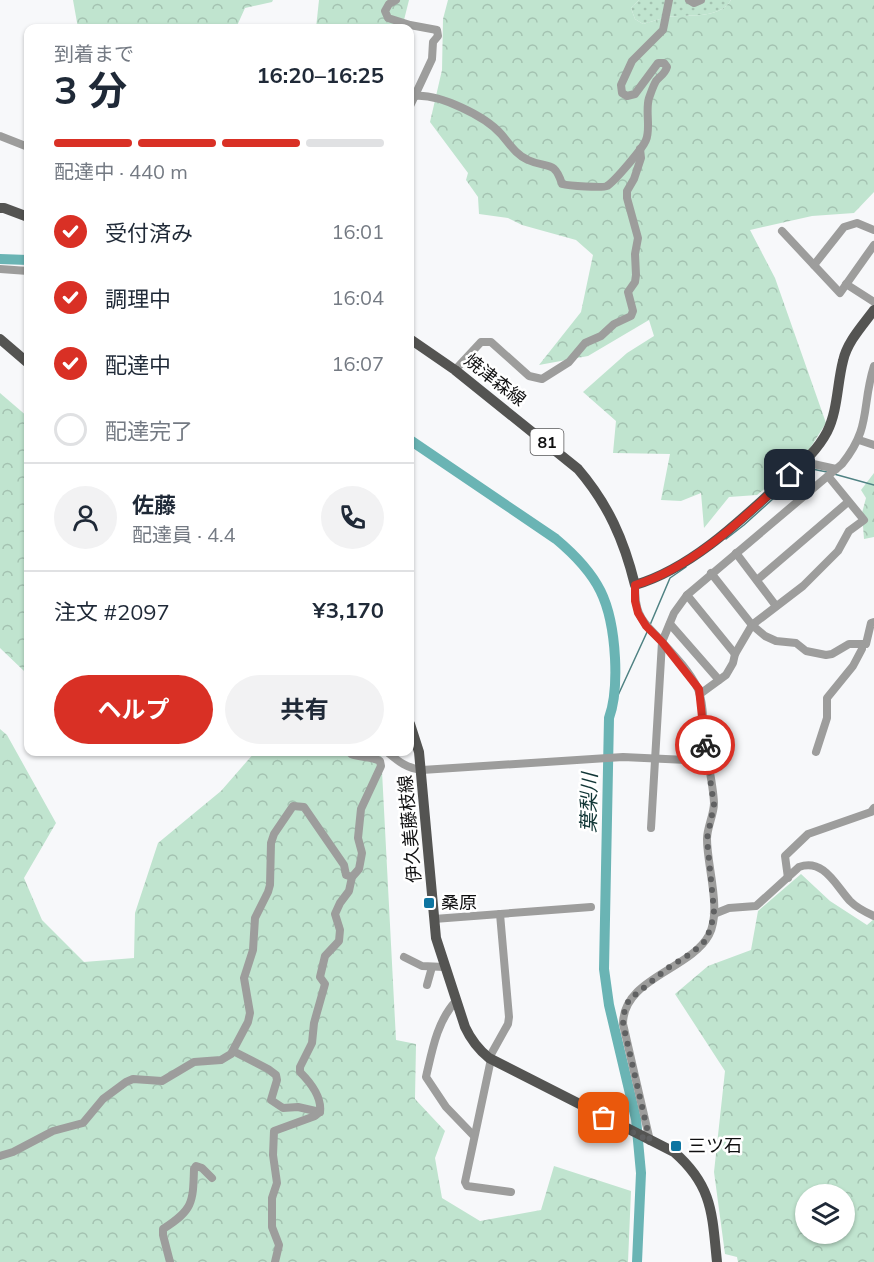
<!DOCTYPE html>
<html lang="ja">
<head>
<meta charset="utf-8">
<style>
  :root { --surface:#fff; --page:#f2f2f3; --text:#1f2937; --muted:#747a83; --line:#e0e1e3; --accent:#d93025 }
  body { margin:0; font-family:Mulish,"Noto Sans JP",sans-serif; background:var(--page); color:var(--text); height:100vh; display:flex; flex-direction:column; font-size:22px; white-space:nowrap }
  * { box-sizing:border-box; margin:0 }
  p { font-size:20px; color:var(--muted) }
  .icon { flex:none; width:33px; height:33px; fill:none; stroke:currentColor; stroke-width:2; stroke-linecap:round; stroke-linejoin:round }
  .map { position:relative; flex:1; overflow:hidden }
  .drawer { position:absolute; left:24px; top:24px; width:390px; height:732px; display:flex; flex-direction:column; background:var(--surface); border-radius:12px; box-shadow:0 2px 4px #0004 }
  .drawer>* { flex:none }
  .fabs { position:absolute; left:795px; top:1184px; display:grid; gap:12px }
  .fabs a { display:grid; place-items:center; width:60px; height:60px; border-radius:50%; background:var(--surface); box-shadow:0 2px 4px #0004; font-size:30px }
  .pin { position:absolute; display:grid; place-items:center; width:51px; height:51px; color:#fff; margin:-26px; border-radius:12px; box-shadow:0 3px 9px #0006 }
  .courier { position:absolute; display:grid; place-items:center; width:60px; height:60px; margin:-30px; border:4px solid #d93025; border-radius:50%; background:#fff; color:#222; box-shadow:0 2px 8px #0007 }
  .overview em { font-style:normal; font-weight:700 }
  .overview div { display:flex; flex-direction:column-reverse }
  .overview { display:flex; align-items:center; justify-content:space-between; height:102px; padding:0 30px }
  h1 { font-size:39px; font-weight:700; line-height:45px }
  .bar { display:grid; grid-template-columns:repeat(4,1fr); gap:9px 6px; align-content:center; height:72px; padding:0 30px }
  .bar i { height:8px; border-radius:4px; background:var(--line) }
  .bar .current { background:var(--accent) }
  .bar p { grid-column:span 4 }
  .line { display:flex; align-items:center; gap:15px; padding:0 30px; border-top:2px solid var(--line) }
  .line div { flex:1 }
  .round { display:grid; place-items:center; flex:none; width:63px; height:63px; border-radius:32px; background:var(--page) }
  ol { padding:0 30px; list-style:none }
  li { display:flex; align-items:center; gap:18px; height:66px }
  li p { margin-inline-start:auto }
  li .icon { padding:6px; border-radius:50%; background:var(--accent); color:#fff; stroke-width:4 }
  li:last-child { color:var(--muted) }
  li i { width:33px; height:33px; border:3px solid var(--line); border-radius:50% }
  .primary-button { display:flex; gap:12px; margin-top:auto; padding:12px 30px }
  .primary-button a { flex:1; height:69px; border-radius:36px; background:var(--accent); color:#fff; font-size:24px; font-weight:700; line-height:69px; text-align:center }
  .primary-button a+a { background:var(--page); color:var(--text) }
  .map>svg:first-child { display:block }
</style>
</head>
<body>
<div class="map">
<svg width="874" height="1262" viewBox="0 0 874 1262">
  <defs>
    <pattern id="green-dots" width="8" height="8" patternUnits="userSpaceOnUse" patternTransform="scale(1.5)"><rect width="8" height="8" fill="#c0e4cf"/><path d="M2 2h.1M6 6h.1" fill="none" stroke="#a4c2b1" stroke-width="1.8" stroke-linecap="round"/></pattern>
    <pattern id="forest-crowns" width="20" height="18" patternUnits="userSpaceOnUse" patternTransform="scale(1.5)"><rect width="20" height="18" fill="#c0e4cf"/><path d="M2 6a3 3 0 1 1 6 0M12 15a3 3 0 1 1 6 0" fill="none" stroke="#a4c2b1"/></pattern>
  </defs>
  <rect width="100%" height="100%" fill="#f7f8fa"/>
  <!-- green -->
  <path fill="url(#green-dots)" d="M639 0H731C719 20 686 14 667 17 659 19 651 22 643 24L635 19 631 8Z"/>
  <!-- forest -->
  <g fill="url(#forest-crowns)" fill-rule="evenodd">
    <polygon points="73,0 273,0 272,2 245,8 236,28 78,28"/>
    <polygon points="319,0 409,0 402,28 316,28"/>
    <path d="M448 0H639L631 8 635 19 643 24C651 22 659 19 667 17 686 14 719 20 731 0H874V192L854 213 812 216 750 230 775 278 826 423 805 456 757 495 729 497 704 528 701 493 681 501 661 500 670 454 613 453 616 421 583 392 627 353 654 336 649 320 588 356 539 365 581 312 593 255 576 240 522 225 508 218 479 214 478 197 466 180 468 173 430 122 442 70 443 19Z"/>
    <polygon points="0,393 28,417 28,673 24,671 0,648"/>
    <polygon points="874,473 874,537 864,539 862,513 866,498 861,490"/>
    <polygon points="0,729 7,735 56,823 24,878 42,920 84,962 134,958 135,913 158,843 221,791 255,752 381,752 396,1040 416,1044 415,1099 445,1131 435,1158 442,1198 480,1221 541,1210 554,1166 631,1191 628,1262 0,1262"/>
    <path d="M801 874 830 901 867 925 874 919V1262H738L737 1257 725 1254 714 1172 725 1071 675 994 708 966 751 950 758 911ZM806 1194H844V1233H806Z"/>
  </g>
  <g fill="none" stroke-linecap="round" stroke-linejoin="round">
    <!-- stream -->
    <g stroke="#4f8283" stroke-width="1.5">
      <polyline points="834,474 874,485"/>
      <polyline points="726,539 744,525 807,468 827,472"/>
      <polyline points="650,625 670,578 686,567"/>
      <polyline points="614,704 648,630"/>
    </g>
    <!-- river -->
    <g stroke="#6ab4b4" stroke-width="10">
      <polyline points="0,259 28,260"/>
      <path d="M410 440 556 539C599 575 612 602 615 658 616 678 616 699 609 718L604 969 609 1005 636 1119 641 1173 637 1262"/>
    </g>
    <!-- minor -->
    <g stroke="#9d9d9c" stroke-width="8">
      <polyline points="396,0 389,4 385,11 388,18 410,25 437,30 438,36 433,42 432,59 410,106"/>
      <polyline points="689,0 694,3 701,0"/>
      <path d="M415 96C440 94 485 116 501 134 509 143 516 155 528 160 547 169 554 159 562 184 569 186 603 188 607 186 615 181 643 148 646 140 651 128 645 111 649 98 651 93 653 86 656 81 660 76 665 74 667 67L664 63H658L635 94 627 96 622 93 621 85 632 61 663 30 669 0"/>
      <polyline points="0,136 28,147"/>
      <polyline points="782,231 840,293 874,245"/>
      <polyline points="814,265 844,227 857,223 874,230"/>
      <polyline points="0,269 28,271"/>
      <polyline points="846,284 874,302"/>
      <polyline points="455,370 481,342 491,342 529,376 542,379 569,362 585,343 601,336 614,324 631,316 633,311 628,292 635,282 636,275 635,254 638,238 627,198 627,191 634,179 641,158 640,149"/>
      <polyline points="859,440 874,445"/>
      <polyline points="804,462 836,469"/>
      <polyline points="736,553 776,606"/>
      <polyline points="711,573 752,625 765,636 776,641 796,643 806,651 826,655 832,654 849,644 866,644 871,623 874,622"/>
      <polyline points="757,580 848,502"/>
      <path d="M635 585C635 594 635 604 639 613 644 626 655 633 663 643 676 657 690 672 698 689 704 705 703 723 704 739 707 760 713 782 714 803 714 815 707 827 707 839 707 867 722 910 709 935 690 970 623 978 623 1024L650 1141"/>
      <polyline points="687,595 735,654"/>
      <polyline points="670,624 719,680"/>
      <polyline points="700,694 726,675 733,663 735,654 752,625 803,586 838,551 849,531 864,520 828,476"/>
      <path d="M387 752C398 761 406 768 422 770L623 757 708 761"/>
      <polyline points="816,752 827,718 827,698 853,666 862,649 862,644"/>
      <path d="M651 828 662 642 674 613 687 595 842 464C872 427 861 407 874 366"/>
      <polyline points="788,878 785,856 808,834 871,812 874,808"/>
      <path d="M714 914 729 908 756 906 799 867C824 858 836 886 850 901 857 908 865 912 874 916"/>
      <polyline points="434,919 591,907"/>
      <polyline points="404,957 422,966 444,967"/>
      <polyline points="427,985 432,967"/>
      <path d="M456 1001C437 1021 432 1051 426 1077L446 1107 473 1135"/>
      <polyline points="233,1051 268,1069 276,1075 277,1080 271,1100 283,1108 298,1107 320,1112"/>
      <polyline points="489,1058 508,1024 509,1017 500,914"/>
      <polyline points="491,1059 465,1182 467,1186 511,1192"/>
      <polyline points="0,1156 13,1152 53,1131 83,1123 103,1099 126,1082 133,1079 162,1081 194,1062 221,1060 231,1054 248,1022 250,1013 244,978 253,950 255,918 268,892 270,885 271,843 274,834 293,806 304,807 344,865 346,875 352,877"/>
      <path d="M170 1262 163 1235V1229C193 1210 193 1203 194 1169L196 1166 202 1168 212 1178"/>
      <path d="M275 1262 279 1245 272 1227V1198L277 1183 273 1155 274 1131 315 1116 320 1112C322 1097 310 1082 300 1072V1067L312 1043 314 1023 325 984 320 977 325 956 339 941 340 930 335 914 340 903 349 891 352 877 359 869 362 853 358 838 361 809 381 766 380 761C371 756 361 758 351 754V752"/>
    </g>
    <!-- major -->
    <g stroke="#545452" stroke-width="10">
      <polyline points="0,208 4,208 28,217"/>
      <polyline points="0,339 28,363"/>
      <path d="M410 339 455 370 578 469C608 504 624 540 635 585 690 569 739 522 781 483 797 468 816 453 827 432 838 410 837 384 843 361 847 342 863 325 874 310"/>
      <path d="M410 724 419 752 436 938 465 1027C471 1040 478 1049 489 1058L674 1152C713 1186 712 1214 717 1262"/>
    </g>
  </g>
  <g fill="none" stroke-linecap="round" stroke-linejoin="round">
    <!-- done -->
    <polyline stroke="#606162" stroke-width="6" stroke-dasharray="0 10.8" points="604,1118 650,1141 623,1024 625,1007 630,999 668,968 693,952 704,942 711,928 714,911 707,839 714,805 705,745"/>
    <!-- route -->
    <path stroke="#d93025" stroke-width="8" d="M705 745 699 689 662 642 646 626 638 613 635 601V585C693 568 747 515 790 475"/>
  </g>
  <!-- markers -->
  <g fill="#0e75a1" stroke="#fff" stroke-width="2">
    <rect x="423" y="897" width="12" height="12" rx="3"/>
    <rect x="670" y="1140" width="12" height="12" rx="3"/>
  </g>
  <g text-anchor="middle" stroke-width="5" stroke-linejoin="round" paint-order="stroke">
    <!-- shield labels -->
    <rect fill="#fff" stroke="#575758" stroke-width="1.5" x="530.5" y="429" width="33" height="26" rx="4.5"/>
    <g font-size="16" font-weight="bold" fill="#0f0f10">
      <text x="547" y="448">81</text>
    </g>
    <!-- street labels -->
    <g font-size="18" fill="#0f0f10" stroke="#fff">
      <text transform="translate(495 380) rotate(38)" y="6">焼津森線</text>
      <text transform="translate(410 829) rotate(-95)" y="6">伊久美藤枝線</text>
    </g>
    <!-- poi labels -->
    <g font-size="18" fill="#0f0f10" stroke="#fff" text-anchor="start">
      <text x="441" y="909">桑原</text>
      <text x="688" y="1152">三ツ石</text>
    </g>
    <!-- water labels -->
    <g font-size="20" font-style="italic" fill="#113636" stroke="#fff">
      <text transform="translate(589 803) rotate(-89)" y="7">葉梨川</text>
    </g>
  </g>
</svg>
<div class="fabs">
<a><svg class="icon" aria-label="layers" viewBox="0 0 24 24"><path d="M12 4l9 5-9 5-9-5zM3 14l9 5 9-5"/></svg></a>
</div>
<div class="pin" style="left:604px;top:1118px;background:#ea580c"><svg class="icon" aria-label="bag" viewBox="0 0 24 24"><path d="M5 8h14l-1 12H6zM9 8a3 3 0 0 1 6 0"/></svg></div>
<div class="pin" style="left:790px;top:475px;background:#1f2937"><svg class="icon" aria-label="home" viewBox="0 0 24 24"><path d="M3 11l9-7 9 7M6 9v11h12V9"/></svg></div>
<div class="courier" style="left:705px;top:745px"><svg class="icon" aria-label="bike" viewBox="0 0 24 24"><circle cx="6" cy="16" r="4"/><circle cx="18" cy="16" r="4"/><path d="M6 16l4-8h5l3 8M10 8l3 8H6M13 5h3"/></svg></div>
<section class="drawer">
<div class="overview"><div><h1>3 分</h1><p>到着まで</p></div><em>16:20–16:25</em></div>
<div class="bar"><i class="current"></i><i class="current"></i><i class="current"></i><i></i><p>配達中 · 440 m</p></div>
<ol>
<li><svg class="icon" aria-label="check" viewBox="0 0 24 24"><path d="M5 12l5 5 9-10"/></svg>受付済み<p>16:01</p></li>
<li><svg class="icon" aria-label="check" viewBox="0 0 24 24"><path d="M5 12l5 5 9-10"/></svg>調理中<p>16:04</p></li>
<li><svg class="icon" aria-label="check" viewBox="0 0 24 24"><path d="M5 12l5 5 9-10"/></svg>配達中<p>16:07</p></li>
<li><i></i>配達完了</li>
</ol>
<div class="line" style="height:108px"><a class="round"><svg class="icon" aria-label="person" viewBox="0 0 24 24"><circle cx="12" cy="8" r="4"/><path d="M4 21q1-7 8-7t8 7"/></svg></a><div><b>佐藤</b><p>配達員 · 4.4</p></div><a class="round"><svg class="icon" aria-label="phone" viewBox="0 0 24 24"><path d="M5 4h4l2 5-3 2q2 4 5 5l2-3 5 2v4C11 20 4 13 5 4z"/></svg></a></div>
<div class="line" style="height:78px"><div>注文 #2097</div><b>¥3,170</b></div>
<div class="primary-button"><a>ヘルプ</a><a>共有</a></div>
</section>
</div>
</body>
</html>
